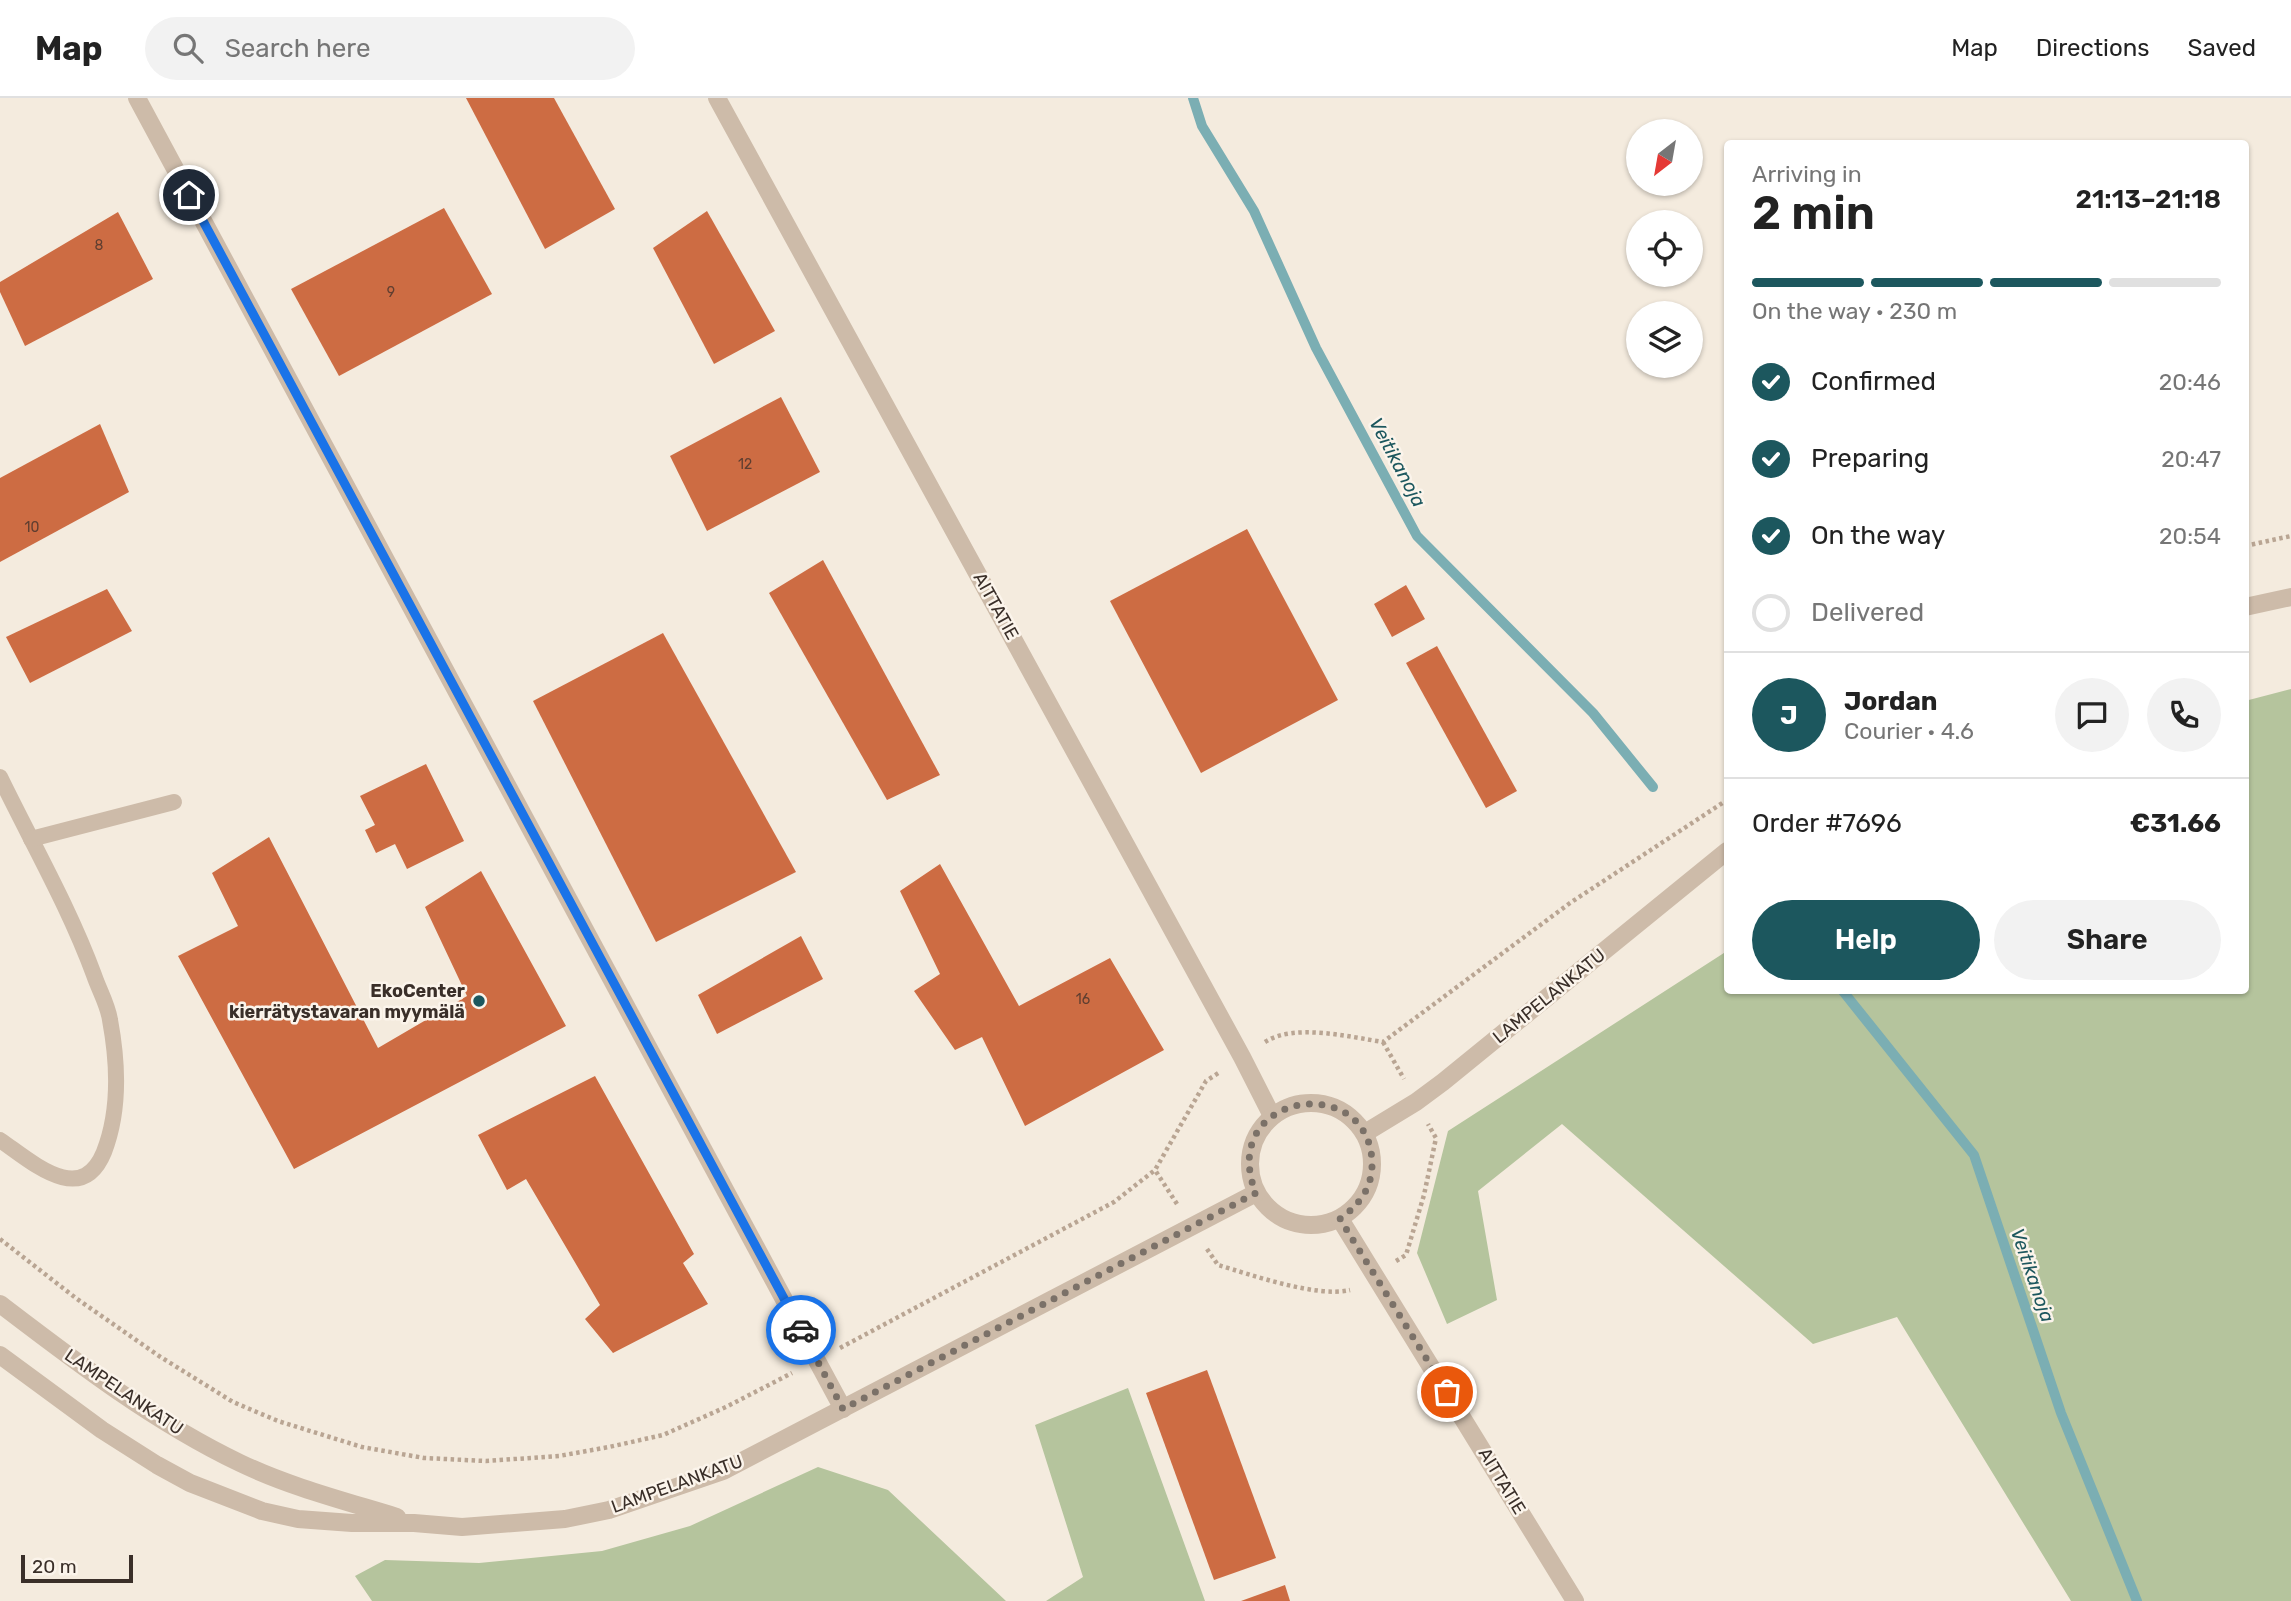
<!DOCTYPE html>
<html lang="en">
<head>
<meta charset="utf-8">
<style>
  :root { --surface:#fff; --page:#f2f2f2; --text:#222; --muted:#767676; --line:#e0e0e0; --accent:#1c575e }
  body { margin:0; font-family:Rubik,sans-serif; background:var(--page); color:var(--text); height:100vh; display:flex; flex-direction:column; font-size:26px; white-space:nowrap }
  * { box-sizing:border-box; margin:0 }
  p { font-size:23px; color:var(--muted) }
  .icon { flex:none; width:38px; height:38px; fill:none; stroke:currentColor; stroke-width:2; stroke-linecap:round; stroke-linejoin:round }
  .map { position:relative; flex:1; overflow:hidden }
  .drawer { position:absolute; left:1724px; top:42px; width:525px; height:854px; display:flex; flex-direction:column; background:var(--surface); border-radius:7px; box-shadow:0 2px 5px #0004 }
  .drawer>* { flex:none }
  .needle { width:46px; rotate:211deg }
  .buttons { position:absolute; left:1626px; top:21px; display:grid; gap:14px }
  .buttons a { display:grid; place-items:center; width:77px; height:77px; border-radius:50%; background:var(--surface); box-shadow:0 2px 5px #0004; font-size:35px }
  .scale { position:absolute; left:21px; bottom:18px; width:112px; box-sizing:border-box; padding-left:7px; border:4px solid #3a2f29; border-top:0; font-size:19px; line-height:24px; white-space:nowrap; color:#3a2f29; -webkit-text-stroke:5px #fbf4eb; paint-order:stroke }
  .pin { position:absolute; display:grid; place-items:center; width:60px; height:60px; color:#fff; margin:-30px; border:4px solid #fff; border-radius:50%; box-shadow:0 2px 7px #0007 }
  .courier { position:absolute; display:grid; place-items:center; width:70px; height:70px; margin:-35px; border:5px solid #1a73e8; border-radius:50%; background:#fff; color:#222; box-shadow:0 2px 9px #0007 }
  .overview em { font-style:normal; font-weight:600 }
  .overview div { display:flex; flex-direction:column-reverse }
  .overview { display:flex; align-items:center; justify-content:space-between; height:119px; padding:0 28px }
  h1 { font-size:46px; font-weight:600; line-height:52px }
  .bar { display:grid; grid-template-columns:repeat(4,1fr); gap:10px 7px; align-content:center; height:84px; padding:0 28px }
  .bar i { height:9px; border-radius:5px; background:var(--line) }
  .bar .active { background:var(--accent) }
  .bar p { grid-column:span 4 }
  .line { display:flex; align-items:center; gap:18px; padding:0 28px; border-top:2px solid var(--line) }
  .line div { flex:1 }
  .round { display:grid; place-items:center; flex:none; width:74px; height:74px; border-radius:37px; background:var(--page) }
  ol { padding:0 28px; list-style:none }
  li { display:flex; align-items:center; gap:21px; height:77px }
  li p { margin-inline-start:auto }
  li .icon { padding:7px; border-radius:50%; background:var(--accent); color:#fff; stroke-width:4 }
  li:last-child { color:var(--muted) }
  li i { width:38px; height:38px; border:4px solid var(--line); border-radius:50% }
  .cta { display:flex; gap:14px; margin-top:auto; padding:14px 28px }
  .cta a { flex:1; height:80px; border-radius:42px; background:var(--accent); color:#fff; font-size:28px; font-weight:600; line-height:80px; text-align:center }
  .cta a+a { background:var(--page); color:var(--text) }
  header { display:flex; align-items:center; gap:42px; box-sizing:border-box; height:98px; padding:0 35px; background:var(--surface); border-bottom:2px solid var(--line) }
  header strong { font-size:33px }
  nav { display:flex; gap:38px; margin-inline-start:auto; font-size:24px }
  .search { width:490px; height:63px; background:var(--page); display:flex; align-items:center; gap:18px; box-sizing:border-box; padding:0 24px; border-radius:38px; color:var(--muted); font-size:26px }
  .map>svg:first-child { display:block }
</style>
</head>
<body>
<header>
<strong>Map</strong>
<div class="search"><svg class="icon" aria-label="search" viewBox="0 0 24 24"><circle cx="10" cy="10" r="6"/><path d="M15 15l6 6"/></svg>Search here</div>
<nav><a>Map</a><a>Directions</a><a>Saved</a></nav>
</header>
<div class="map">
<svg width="2291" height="1503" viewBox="0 0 2291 1503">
  <rect width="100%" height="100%" fill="#f4ebde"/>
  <!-- green -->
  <g fill="#b5c49d">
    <polygon points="2291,591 2291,1503 2071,1503 1897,1219 1813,1246 1562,1026 1478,1093 1497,1202 1447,1226 1417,1155 1448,1033 1727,853 1727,892 2245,892 2245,603"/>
    <polygon points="1128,1290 1205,1503 1046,1503 1083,1479 1035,1327"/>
    <polygon points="818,1369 888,1392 1006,1503 372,1503 355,1478 385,1462 479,1465 602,1453 690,1428"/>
  </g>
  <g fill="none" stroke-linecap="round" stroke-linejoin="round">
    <!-- stream -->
    <g stroke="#7baeb3" stroke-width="10">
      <polyline points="1193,0 1202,28 1254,113 1316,250 1417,438 1593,615 1653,689"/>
      <polyline points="1842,892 1974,1057 2061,1315 2137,1503"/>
    </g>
  </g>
  <!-- building -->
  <g fill="#cd6c43">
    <polygon points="466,0 554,0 615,111 545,151"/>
    <polygon points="444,110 492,196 339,278 291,191"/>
    <polygon points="707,113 775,233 714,266 653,150"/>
    <polygon points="118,114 153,181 25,248 0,194 0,184"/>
    <polygon points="781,299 820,374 707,433 670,358"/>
    <polygon points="100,326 129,394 0,464 0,380"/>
    <polygon points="1247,431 1338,602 1201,675 1110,503"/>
    <polygon points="823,462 940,677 887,702 769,495"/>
    <polygon points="1406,487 1425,521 1392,539 1374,506"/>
    <polygon points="107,491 132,533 30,585 6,539"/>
    <polygon points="663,535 796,774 656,844 533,603"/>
    <polygon points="1437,548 1517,693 1486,710 1406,565"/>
    <polygon points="426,666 464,743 407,771 395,746 376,755 365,732 375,727 360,698"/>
    <polygon points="269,739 378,950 467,898 425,809 481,773 566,928 294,1071 178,858 238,828 212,775"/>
    <polygon points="940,766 1019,908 1110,860 1164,952 1025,1028 982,939 955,952 914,893 940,876 900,793"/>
    <polygon points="801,838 823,881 717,936 698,897"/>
    <polygon points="595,978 694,1156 683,1165 708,1206 613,1255 585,1221 600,1207 526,1081 507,1092 478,1037"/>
    <polygon points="1207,1272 1276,1460 1214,1482 1146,1295"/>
    <polygon points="1285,1487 1290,1503 1241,1503"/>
  </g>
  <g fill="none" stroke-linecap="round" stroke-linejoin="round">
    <!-- path -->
    <g stroke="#b9a593" stroke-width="4.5" stroke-dasharray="3.5 3.5" stroke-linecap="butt">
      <polyline points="2245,448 2291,438"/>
      <path d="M1265 944C1294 925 1350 939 1383 944L1570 805 1727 702"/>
      <polyline points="1383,944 1404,981"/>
      <polyline points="1177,1106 1155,1072 1206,983 1220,974"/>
      <polyline points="0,1141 77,1201 159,1258 233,1304 278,1323 362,1349 424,1360 486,1363 559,1358 609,1349 663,1337 726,1309 792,1275"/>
      <path d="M1207 1151 1218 1167C1252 1177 1317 1200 1350 1192"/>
      <polyline points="1396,1163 1406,1157 1424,1097 1436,1040 1428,1026"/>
      <polyline points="840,1250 1114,1104 1155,1072"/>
    </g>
    <!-- service -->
    <g stroke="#cdbba9" stroke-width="16">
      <path d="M0 679C32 745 69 809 94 877 99 892 108 907 110 922 118 965 120 1013 104 1054 81 1110 31 1063 0 1042"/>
      <polyline points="31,741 174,704"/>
    </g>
    <!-- minor -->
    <g stroke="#cdbba9" stroke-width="18">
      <polyline points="137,0 843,1311"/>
      <polyline points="717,0 1242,959 1272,1018"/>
      <polyline points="2245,509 2291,499"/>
      <circle cx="1311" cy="1066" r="61"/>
      <polyline points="1365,1035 1416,1004 1443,984 1727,753"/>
      <polyline points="1340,1121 1575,1503"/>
      <path d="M0 1206C76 1264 154 1324 240 1365 290 1389 345 1403 397 1419"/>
      <polyline points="0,1257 102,1332 157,1367 190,1385 262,1413 298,1421 352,1425 414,1425 462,1429 565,1421 609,1412 723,1373 1256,1095"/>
    </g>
  </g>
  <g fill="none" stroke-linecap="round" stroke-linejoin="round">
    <!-- done -->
    <path stroke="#7b7168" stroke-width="7" stroke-dasharray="0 12.6" d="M801 1232 843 1311 1256 1095C1254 1088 1250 1081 1250 1074 1238 992 1368 979 1372 1063 1373 1089 1360 1106 1340 1121L1447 1294"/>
    <!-- route -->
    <polyline stroke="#1a73e8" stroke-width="9" points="189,97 801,1232"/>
  </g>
  <!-- markers -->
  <circle fill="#1c575e" stroke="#fbf4eb" stroke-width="2.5" cx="479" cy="903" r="7"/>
  <g text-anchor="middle" stroke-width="5" stroke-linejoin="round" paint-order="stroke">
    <!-- number labels -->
    <g font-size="14" fill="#5f3e30">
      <text x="99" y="152">8</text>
      <text x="391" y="199">9</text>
      <text x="745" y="371">12</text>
      <text x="32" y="434">10</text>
      <text x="1083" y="906">16</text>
    </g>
    <!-- street labels -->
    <g font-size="18" fill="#3a2f29" stroke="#fbf4eb">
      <text transform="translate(996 508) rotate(61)" y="6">AITTATIE</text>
      <text transform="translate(1549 898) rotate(-39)" y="6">LAMPELANKATU</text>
      <text transform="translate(124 1294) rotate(34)" y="6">LAMPELANKATU</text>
      <text transform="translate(1502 1383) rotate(59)" y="6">AITTATIE</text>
      <text transform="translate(677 1386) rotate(-20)" y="6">LAMPELANKATU</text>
    </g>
    <!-- poi labels -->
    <g font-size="18" font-weight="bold" fill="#3a2f29" stroke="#fbf4eb" text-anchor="end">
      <text x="465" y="899">EkoCenter<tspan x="465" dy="21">kierrätystavaran myymälä</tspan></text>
    </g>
    <!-- water labels -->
    <g font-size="19" font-style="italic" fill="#1c575e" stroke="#fbf4eb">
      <text transform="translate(1398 364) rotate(62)" y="7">Veitikanoja</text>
      <text transform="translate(2033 1177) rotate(71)" y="7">Veitikanoja</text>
    </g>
  </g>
</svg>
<div class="buttons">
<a><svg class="needle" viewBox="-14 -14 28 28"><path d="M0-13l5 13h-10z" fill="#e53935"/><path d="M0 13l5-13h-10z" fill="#767676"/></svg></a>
<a><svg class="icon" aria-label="locate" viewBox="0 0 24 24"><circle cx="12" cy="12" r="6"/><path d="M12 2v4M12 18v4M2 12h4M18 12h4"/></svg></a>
<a><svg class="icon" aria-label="layers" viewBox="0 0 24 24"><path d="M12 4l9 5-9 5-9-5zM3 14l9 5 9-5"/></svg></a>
</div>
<div class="scale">20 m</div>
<div class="pin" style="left:1447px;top:1294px;background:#ea580c"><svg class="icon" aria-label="bag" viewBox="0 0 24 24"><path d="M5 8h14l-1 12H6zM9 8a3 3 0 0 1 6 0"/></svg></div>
<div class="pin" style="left:189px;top:97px;background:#1f2937"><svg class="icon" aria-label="home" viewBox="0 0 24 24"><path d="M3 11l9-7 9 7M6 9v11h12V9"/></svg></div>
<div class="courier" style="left:801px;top:1232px"><svg class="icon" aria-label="car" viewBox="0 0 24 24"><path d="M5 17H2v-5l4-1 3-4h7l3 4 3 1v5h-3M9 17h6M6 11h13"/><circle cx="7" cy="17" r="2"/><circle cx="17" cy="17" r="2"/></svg></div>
<section class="drawer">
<div class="overview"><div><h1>2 min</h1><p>Arriving in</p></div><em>21:13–21:18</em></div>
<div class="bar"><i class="active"></i><i class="active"></i><i class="active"></i><i></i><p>On the way · 230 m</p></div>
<ol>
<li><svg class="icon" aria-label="check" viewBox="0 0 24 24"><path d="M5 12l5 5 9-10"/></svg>Confirmed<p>20:46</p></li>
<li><svg class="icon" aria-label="check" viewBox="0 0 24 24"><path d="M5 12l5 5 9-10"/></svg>Preparing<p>20:47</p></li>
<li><svg class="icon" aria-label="check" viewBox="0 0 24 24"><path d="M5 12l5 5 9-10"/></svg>On the way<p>20:54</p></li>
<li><i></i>Delivered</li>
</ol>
<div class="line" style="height:126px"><b class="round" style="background:var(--accent);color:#fff">J</b><div><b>Jordan</b><p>Courier · 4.6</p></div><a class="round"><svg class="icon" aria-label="chat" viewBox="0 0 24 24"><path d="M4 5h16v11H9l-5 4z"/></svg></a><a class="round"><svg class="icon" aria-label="phone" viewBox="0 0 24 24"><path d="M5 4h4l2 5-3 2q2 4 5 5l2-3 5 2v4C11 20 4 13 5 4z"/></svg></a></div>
<div class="line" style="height:91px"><div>Order #7696</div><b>€31.66</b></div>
<div class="cta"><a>Help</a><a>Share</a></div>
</section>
</div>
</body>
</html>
